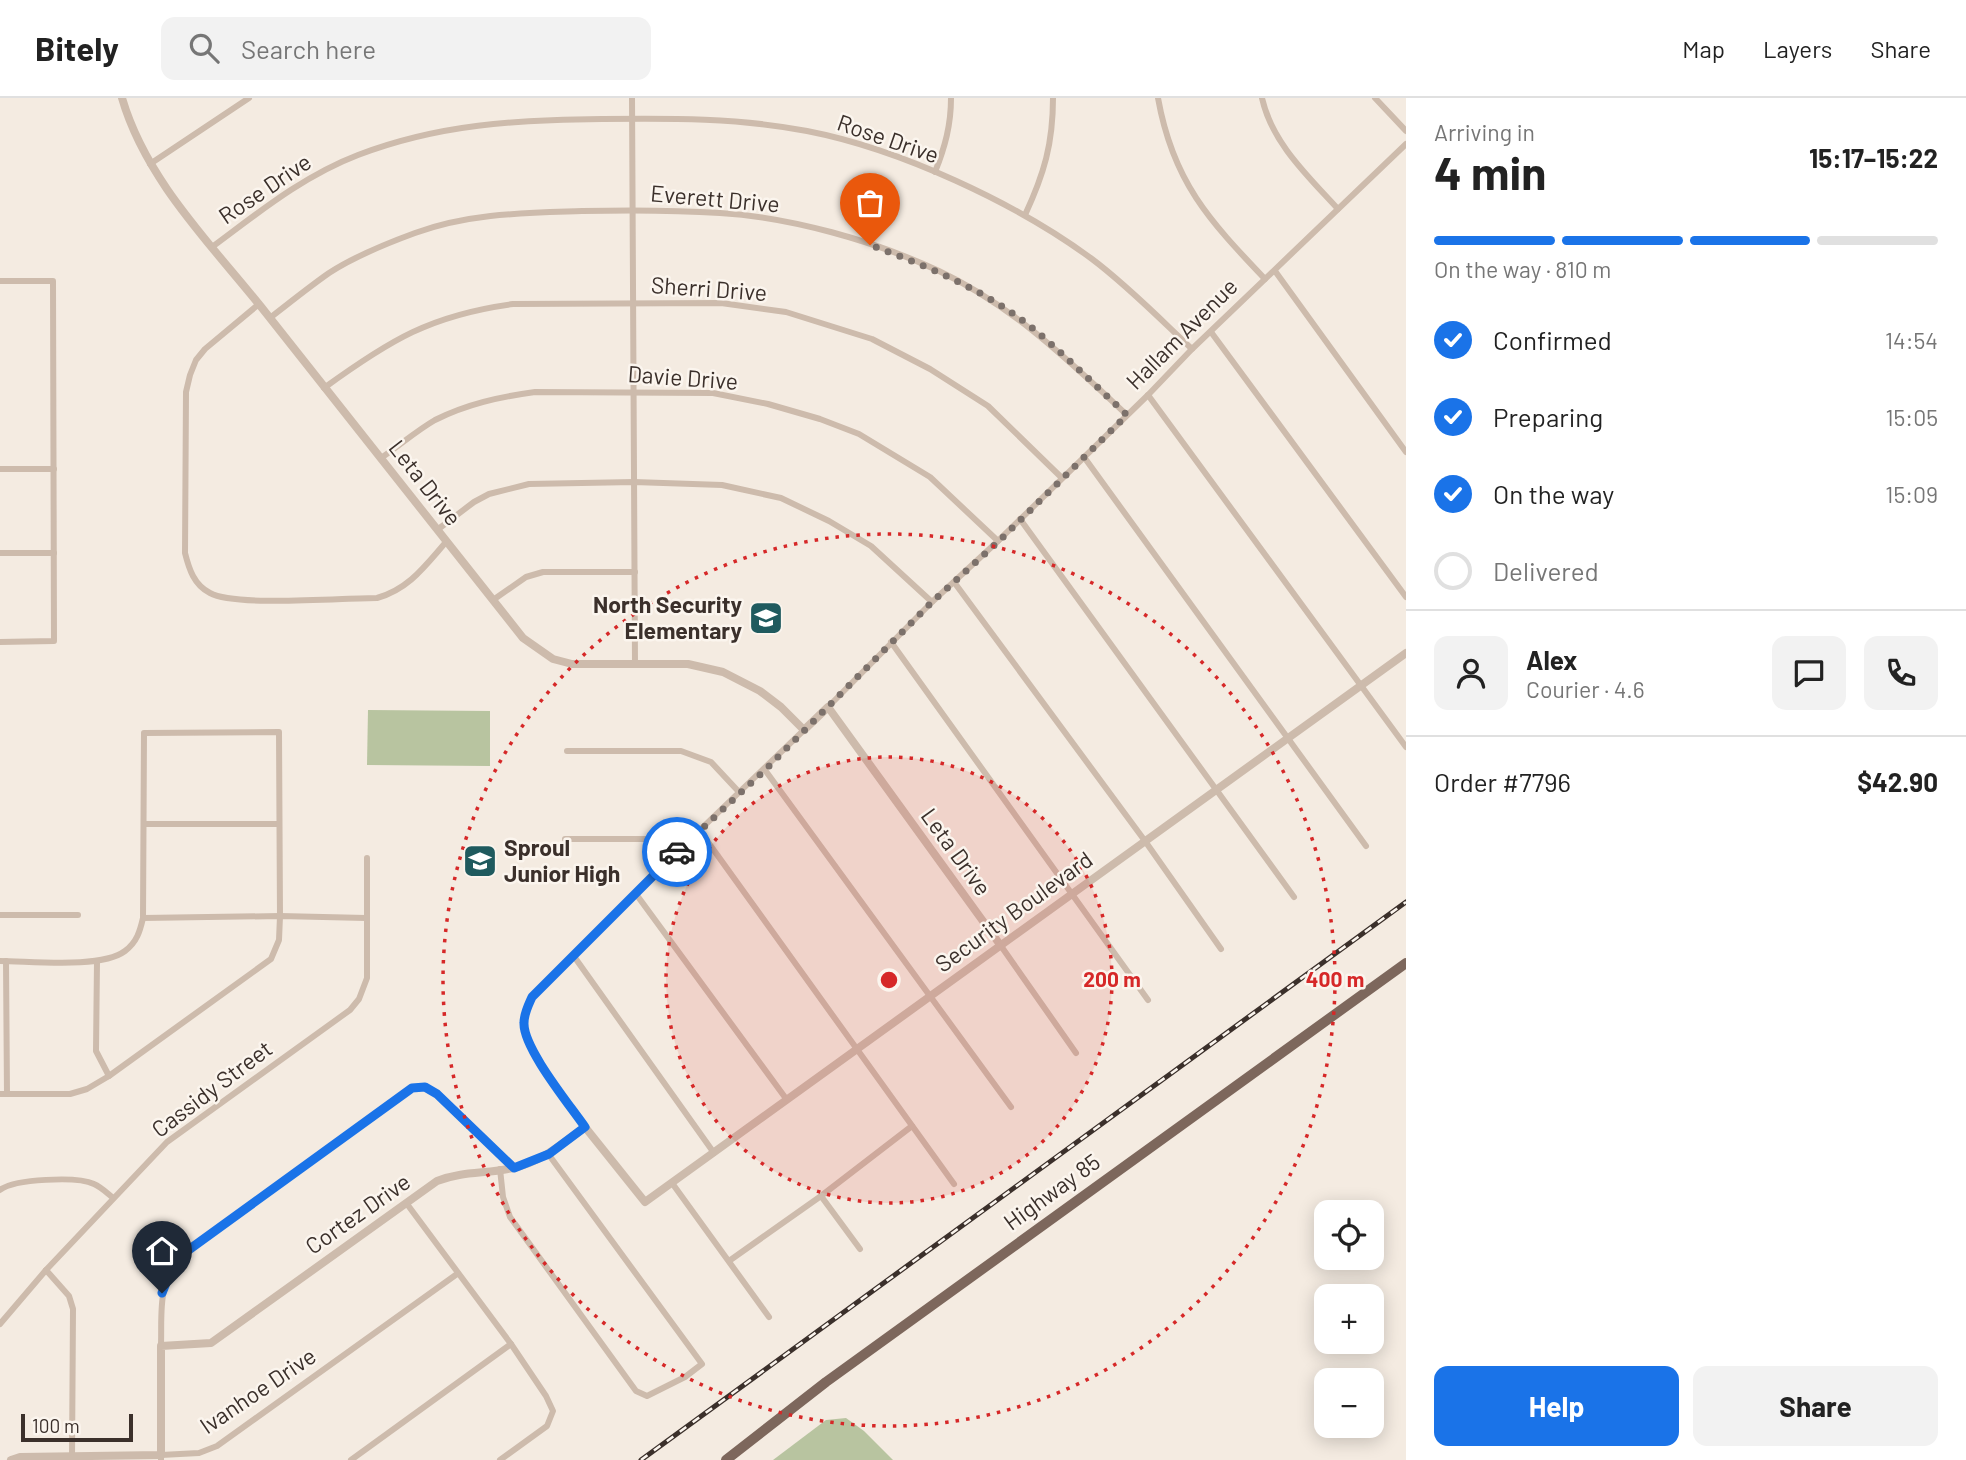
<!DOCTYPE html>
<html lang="en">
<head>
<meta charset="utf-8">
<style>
  :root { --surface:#fff; --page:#f2f2f2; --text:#222; --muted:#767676; --line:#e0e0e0; --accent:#1a73e8 }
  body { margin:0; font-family:Barlow,sans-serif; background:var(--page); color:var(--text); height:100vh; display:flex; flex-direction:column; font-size:26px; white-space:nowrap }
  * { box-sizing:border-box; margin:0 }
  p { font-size:23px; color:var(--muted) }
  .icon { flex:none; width:38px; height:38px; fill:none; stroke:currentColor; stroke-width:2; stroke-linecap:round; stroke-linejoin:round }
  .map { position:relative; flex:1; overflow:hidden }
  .drawer { display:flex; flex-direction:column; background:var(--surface); width:560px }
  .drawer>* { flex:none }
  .buttons { position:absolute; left:1314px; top:1102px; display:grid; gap:14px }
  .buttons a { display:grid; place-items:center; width:70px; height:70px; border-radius:14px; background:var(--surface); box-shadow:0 4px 18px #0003; font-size:35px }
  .scale { position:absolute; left:21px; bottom:18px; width:112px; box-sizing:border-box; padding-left:7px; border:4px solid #3b302b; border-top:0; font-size:19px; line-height:24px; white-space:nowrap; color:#3b302b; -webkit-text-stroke:5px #fbf5ee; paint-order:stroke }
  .pin { position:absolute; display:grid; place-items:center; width:60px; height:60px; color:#fff; margin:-72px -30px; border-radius:50% 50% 50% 0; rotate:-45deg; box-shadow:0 0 7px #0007 }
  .pin .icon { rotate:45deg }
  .courier { position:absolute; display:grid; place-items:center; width:70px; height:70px; margin:-35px; border:5px solid #1a73e8; border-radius:50%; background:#fff; color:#222; box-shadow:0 2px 9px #0007 }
  .summary em { font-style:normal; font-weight:700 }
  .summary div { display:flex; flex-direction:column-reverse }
  .summary { display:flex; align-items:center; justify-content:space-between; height:119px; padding:0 28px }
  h1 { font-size:46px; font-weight:700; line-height:52px }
  .bar { display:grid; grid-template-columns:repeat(4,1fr); gap:10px 7px; align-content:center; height:84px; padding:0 28px }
  .bar i { height:9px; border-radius:5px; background:var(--line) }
  .bar .on { background:var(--accent) }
  .bar p { grid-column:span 4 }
  .line { display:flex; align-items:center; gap:18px; padding:0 28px; border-top:2px solid var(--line) }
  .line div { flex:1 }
  .round { display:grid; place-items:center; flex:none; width:74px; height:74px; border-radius:14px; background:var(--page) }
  ol { padding:0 28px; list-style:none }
  li { display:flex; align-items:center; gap:21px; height:77px }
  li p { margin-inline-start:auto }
  li .icon { padding:7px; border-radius:50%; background:var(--accent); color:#fff; stroke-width:4 }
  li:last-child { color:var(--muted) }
  li i { width:38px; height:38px; border:4px solid var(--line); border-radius:50% }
  .primary-button { display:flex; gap:14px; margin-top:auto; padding:14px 28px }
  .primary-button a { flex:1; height:80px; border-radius:14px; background:var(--accent); color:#fff; font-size:28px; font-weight:700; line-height:80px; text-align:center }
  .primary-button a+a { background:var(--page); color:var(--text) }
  header { display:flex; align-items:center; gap:42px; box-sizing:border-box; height:98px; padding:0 35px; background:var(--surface); border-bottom:2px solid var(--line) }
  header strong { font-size:33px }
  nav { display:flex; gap:38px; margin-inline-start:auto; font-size:24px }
  .search { width:490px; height:63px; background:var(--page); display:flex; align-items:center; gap:18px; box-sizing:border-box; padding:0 24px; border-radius:14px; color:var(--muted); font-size:26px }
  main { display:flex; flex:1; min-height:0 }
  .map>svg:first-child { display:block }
</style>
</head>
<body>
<header>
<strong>Bitely</strong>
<div class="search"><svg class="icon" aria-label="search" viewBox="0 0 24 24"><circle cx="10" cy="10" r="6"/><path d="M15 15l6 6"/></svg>Search here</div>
<nav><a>Map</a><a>Layers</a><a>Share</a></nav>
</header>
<main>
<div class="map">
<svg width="1406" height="1362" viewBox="0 0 1406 1362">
  <rect width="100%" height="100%" fill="#f4ebe1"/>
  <!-- green -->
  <g fill="#b8c4a0">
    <polygon points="368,612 490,613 490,668 367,667"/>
    <polygon points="846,1320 864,1333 893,1362 773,1362 826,1322"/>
  </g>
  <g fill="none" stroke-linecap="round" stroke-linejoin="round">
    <!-- minor -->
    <g stroke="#cdbbac" stroke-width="6">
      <polyline points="632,0 635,566"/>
      <path d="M1158 0C1173 84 1209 122 1265 181"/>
      <path d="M1262 0C1272 45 1308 78 1338 111"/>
      <polyline points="1375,0 1406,33"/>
      <polyline points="150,66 249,0"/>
      <path d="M935 74C945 49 951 27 951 0"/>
      <path d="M1025 117C1044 76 1053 46 1053 0"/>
      <path d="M212 149C258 115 303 78 358 57 439 26 516 22 602 21 670 20 740 20 807 33 900 51 1016 105 1092 161 1128 188 1160 221 1192 251"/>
      <polyline points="1275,173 1406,354"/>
      <polyline points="0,183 53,183 54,543 0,544"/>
      <path d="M259 206 205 251 196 262 190 277 186 294 185 455C189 471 194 487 210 495 236 509 342 500 377 500 409 491 425 468 446 444"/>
      <path d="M270 220C289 205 309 189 329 175 355 158 385 146 415 135 470 115 525 115 582 113 628 112 674 112 720 115 790 119 875 143 939 173 1013 208 1068 262 1127 317"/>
      <polyline points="1211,234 1406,499"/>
      <path d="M324 290C390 242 431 217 513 206L721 205 786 214 872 241 930 271 988 308 1062 380"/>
      <polyline points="1148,297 1406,649"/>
      <polyline points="1084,359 1366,748"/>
      <path d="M381 360C399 348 416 333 435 322 467 306 499 299 535 294L713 295 768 306 820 321 859 336 930 379 998 443"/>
      <polyline points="0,371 54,371"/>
      <polyline points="1020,421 1294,799"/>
      <polyline points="437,432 474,404 489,396 529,386 634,384 722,387 781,400 829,423 871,448 932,504"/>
      <polyline points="0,455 54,455"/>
      <polyline points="954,484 1145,743 1221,851"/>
      <polyline points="493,502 526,479 543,474 635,474"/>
      <polyline points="891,544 1148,902"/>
      <polyline points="828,609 932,504 998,443 1148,297 1192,251 1406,46"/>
      <polyline points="567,653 681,653 711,664 739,694"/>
      <polyline points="765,672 1011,1009"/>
      <polyline points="144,726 279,726"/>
      <polyline points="700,733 954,1086"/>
      <polyline points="565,741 656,741 666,744 677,754"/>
      <polyline points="636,796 787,1002"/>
      <polyline points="0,817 78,817"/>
      <polyline points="143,820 280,818 366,820"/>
      <polyline points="1001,848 1076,955"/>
      <polyline points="573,857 714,1055"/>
      <path d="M0 863C31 863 101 871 125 853 137 844 140 833 143 820L144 635 279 634 280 818 279 842 271 861 109 978 87 991 70 996H0"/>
      <polyline points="6,863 7,996"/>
      <polyline points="97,864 96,953 109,978"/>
      <path d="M585 1029C569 1006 523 950 524 925 524 915 528 908 532 899L677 754 804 632"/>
      <polyline points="500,1071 503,1099 510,1119 636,1293 647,1298 685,1279 702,1266 549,1057"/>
      <polyline points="672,1085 769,1219"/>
      <path d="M0 1092C14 1081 77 1078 94 1086 101 1089 107 1095 112 1099"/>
      <polyline points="821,1098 860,1151"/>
      <polyline points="407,1106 511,1246 546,1298 553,1313 547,1328 500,1362"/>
      <polyline points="729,1163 821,1098 912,1028"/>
      <polyline points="46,1172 69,1198 73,1211 72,1360"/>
      <polyline points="0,1226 46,1172 167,1044 350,912 359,901 367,880 367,760"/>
      <path d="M161 1248C162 1209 157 1187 183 1156L412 990 425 989 437 996 514 1070"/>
      <polyline points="161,1362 161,1357 199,1355 217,1348 457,1176"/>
      <polyline points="351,1362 511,1246"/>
    </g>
    <!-- tertiary -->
    <g stroke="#cdbbac" stroke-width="8">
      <path d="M122 0C146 83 213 148 266 215 351 324 437 432 523 540L553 561 572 566H688L723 574 760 593 781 609 804 632 828 609 1001 848"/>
      <path d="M11 1362 20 1359 161 1357V1248L211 1245 437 1083C462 1073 487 1076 513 1070 541 1064 562 1046 585 1029L645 1104 1406 555"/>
    </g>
    <!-- primary -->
    <polyline stroke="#7d675c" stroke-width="10" points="726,1362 826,1284 1406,865"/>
    <!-- rail casing -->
    <g stroke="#3b302b" stroke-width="5">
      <polyline id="rail" points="641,1362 1406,804"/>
    </g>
    <!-- rail -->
    <use href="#rail" stroke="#fbf5ee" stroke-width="2.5" stroke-dasharray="8" stroke-linecap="butt"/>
  </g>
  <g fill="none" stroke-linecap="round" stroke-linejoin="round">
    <!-- done -->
    <path stroke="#7c716b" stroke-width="7" stroke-dasharray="0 12.6" d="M677 754 765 672 932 504 999 443 1127 317C1097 289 1068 260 1036 233 988 193 929 169 870 147"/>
    <!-- route -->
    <path stroke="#1a73e8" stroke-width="9" d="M162 1195 172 1170 183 1156 412 990 425 989 437 996 514 1070 549 1056 585 1029C569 1006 523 950 524 925 524 915 528 908 532 899L677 754"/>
  </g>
  <!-- distance rings -->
  <circle cx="889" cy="882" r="223" fill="#d62828" fill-opacity=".12"/>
  <g fill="none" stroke="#d62828" stroke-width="3.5" stroke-dasharray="3.5 7">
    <circle cx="889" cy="882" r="223"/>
    <circle cx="889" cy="882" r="446"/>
  </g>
  <!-- icons -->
  <defs>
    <g id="school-square" transform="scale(1.75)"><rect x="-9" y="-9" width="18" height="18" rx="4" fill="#1f5a5e" stroke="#fbf5ee"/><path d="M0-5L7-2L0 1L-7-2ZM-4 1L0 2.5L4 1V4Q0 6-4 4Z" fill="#fff"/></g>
  </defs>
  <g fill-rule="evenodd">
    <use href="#school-square" x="766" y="520"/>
    <use href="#school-square" x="480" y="763"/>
  </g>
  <g text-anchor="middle" stroke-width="5" stroke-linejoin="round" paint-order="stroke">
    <!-- street labels -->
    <g font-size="23" fill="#3b302b" stroke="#fbf5ee">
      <text transform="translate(888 41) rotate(19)" y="8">Rose Drive</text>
      <text transform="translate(265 91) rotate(-34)" y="8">Rose Drive</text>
      <text transform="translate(715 101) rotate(5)" y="8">Everett Drive</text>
      <text transform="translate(709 191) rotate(4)" y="8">Sherri Drive</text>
      <text transform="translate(1182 236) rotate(-45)" y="8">Hallam Avenue</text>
      <text transform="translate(683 280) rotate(4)" y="8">Davie Drive</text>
      <text transform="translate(425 385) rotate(52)" y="8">Leta Drive</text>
      <text transform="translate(956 754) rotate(54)" y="8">Leta Drive</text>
      <text transform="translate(1014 814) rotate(-36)" y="8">Security Boulevard</text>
      <text transform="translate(212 991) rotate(-37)" y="8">Cassidy Street</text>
      <text transform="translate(1052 1094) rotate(-36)" y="8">Highway 85</text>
      <text transform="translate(358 1116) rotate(-35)" y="8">Cortez Drive</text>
      <text transform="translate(258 1293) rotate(-34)" y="8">Ivanhoe Drive</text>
    </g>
    <!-- poi labels -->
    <g font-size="23" font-weight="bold" fill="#3b302b" stroke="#fbf5ee" text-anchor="end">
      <text x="742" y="515">North Security<tspan x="742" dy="26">Elementary</tspan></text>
      <text x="504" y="758" text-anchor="start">Sproul<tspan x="504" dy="26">Junior High</tspan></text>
    </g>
  </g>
  <circle cx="889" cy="882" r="10" fill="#d62828" stroke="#fbf5ee" stroke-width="3.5"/>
  <g font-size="21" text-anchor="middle" font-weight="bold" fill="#d62828" stroke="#fbf5ee" stroke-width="5" stroke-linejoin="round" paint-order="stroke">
    <text x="1112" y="889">200 m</text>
    <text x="1335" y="889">400 m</text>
  </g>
</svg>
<div class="buttons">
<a><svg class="icon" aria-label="locate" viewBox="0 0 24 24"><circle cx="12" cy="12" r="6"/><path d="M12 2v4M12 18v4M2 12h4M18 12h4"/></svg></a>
<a>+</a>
<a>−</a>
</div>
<div class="scale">100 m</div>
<div class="pin" style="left:870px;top:147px;background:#ea580c"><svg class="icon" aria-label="bag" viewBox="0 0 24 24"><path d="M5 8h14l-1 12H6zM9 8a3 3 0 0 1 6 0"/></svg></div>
<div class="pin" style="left:162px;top:1195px;background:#1f2937"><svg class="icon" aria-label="home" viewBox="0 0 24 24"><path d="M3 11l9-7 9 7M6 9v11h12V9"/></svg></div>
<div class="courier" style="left:677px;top:754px"><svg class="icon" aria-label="car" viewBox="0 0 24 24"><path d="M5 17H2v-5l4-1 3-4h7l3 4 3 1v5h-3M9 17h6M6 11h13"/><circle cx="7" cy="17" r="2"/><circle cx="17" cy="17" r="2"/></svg></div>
</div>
<section class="drawer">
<div class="summary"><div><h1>4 min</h1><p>Arriving in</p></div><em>15:17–15:22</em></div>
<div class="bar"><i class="on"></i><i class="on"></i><i class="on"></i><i></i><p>On the way · 810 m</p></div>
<ol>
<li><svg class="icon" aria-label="check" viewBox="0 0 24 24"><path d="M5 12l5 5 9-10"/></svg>Confirmed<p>14:54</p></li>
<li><svg class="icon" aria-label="check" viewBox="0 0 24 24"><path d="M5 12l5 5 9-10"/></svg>Preparing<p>15:05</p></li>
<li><svg class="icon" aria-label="check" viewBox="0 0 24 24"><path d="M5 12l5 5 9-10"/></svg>On the way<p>15:09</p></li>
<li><i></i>Delivered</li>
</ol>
<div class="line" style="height:126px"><a class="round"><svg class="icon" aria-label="person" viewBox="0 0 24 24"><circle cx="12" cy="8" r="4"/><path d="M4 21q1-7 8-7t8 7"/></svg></a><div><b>Alex</b><p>Courier · 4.6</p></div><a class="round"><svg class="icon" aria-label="chat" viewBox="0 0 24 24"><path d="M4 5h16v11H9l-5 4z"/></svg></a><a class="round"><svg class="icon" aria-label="phone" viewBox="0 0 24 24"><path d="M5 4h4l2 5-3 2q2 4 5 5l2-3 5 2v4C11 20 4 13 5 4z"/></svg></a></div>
<div class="line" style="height:91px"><div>Order #7796</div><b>$42.90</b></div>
<div class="primary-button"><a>Help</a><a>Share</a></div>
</section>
</main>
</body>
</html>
